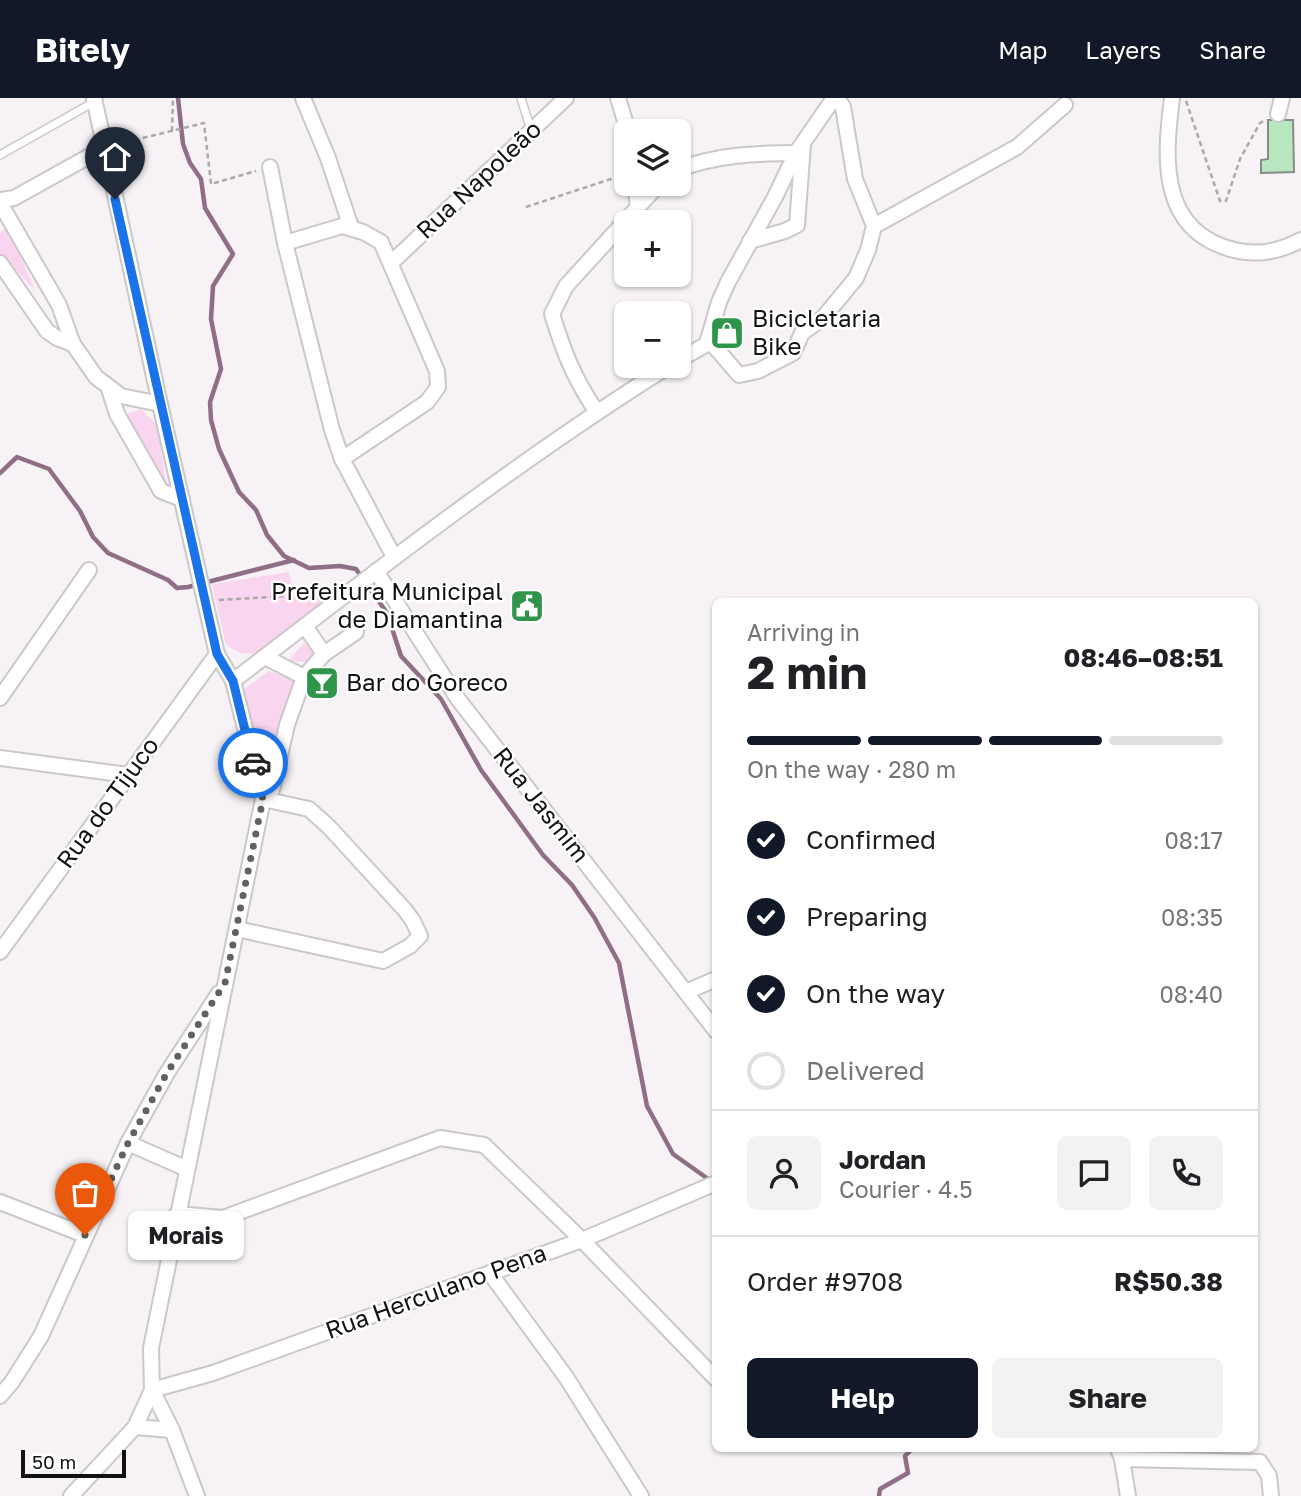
<!DOCTYPE html>
<html lang="en">
<head>
<meta charset="utf-8">
<style>
  :root { --surface:#fff; --page:#f2f2f2; --text:#202124; --muted:#757577; --line:#e0e0e0; --accent:#111827 }
  body { margin:0; font-family:"Golos Text",sans-serif; background:var(--page); color:var(--text); height:100vh; display:flex; flex-direction:column; font-size:26px; white-space:nowrap }
  * { box-sizing:border-box; margin:0 }
  p { font-size:23px; color:var(--muted) }
  .icon { flex:none; width:38px; height:38px; fill:none; stroke:currentColor; stroke-width:2; stroke-linecap:round; stroke-linejoin:round }
  .map { position:relative; flex:1; overflow:hidden }
  .side { position:absolute; left:712px; top:500px; width:546px; height:854px; display:flex; flex-direction:column; background:var(--surface); border-radius:10px; box-shadow:0 2px 5px #0004 }
  .side>* { flex:none }
  .buttons { position:absolute; left:614px; top:21px; display:grid; gap:14px }
  .buttons a { display:grid; place-items:center; width:77px; height:77px; border-radius:10px; background:var(--surface); box-shadow:0 2px 5px #0004; font-size:35px }
  .scale { position:absolute; left:21px; bottom:18px; width:105px; box-sizing:border-box; padding-left:7px; border:4px solid #131212; border-top:0; font-size:19px; line-height:24px; white-space:nowrap; color:#131212; -webkit-text-stroke:5px #fff; paint-order:stroke }
  .pin { position:absolute; display:grid; place-items:center; width:60px; height:60px; color:#fff; margin:-72px -30px; border-radius:50% 50% 50% 0; rotate:-45deg; box-shadow:0 0 7px #0007 }
  .pin .icon { rotate:45deg }
  .courier { position:absolute; display:grid; place-items:center; width:70px; height:70px; margin:-35px; border:5px solid #1a73e8; border-radius:50%; background:#fff; color:#222; box-shadow:0 2px 9px #0007 }
  .bubble { position:absolute; height:49px; border-radius:10px; background:var(--surface); box-shadow:0 2px 5px #0004; font-size:23px; font-weight:700; line-height:49px; text-align:center }
  .headline em { font-style:normal; font-weight:700 }
  .headline div { display:flex; flex-direction:column-reverse }
  .headline { display:flex; align-items:center; justify-content:space-between; height:119px; padding:0 35px }
  h1 { font-size:46px; font-weight:700; line-height:52px }
  .bar { display:grid; grid-template-columns:repeat(4,1fr); gap:10px 7px; align-content:center; height:84px; padding:0 35px }
  .bar i { height:9px; border-radius:5px; background:var(--line) }
  .bar .on { background:var(--accent) }
  .bar p { grid-column:span 4 }
  .line { display:flex; align-items:center; gap:18px; padding:0 35px; border-top:2px solid var(--line) }
  .line div { flex:1 }
  .round { display:grid; place-items:center; flex:none; width:74px; height:74px; border-radius:10px; background:var(--page) }
  ol { padding:0 35px; list-style:none }
  li { display:flex; align-items:center; gap:21px; height:77px }
  li p { margin-inline-start:auto }
  li .icon { padding:7px; border-radius:50%; background:var(--accent); color:#fff; stroke-width:4 }
  li:last-child { color:var(--muted) }
  li i { width:38px; height:38px; border:4px solid var(--line); border-radius:50% }
  .action { display:flex; gap:14px; margin-top:auto; padding:14px 35px }
  .action a { flex:1; height:80px; border-radius:10px; background:var(--accent); color:#fff; font-size:28px; font-weight:700; line-height:80px; text-align:center }
  .action a+a { background:var(--page); color:var(--text) }
  header { display:flex; align-items:center; gap:42px; box-sizing:border-box; height:98px; padding:0 35px; background:var(--accent); color:#fff }
  header strong { font-size:33px }
  nav { display:flex; gap:38px; margin-inline-start:auto; font-size:24px }
  .map>svg:first-child { display:block }
</style>
</head>
<body>
<header>
<strong>Bitely</strong>
<nav><a>Map</a><a>Layers</a><a>Share</a></nav>
</header>
<div class="map">
<svg width="1301" height="1398" viewBox="0 0 1301 1398">
  <rect width="100%" height="100%" fill="#f6f2f5"/>
  <!-- green -->
  <g fill="#fad5ef">
    <polygon points="8,128 35,192 0,156 0,135"/>
    <polygon points="141,311 157,327 167,392 122,318"/>
    <polygon points="289,474 293,494 341,489 258,556 240,555 226,547 212,486"/>
    <polygon points="304,545 314,554 306,564 288,563"/>
    <polygon points="269,573 296,583 271,685 264,683 244,591"/>
  </g>
  <g fill="none" stroke-linecap="round" stroke-linejoin="round">
    <!-- stream -->
    <g stroke="#906e86" stroke-width="4.5">
      <polyline points="178,0 183,46 190,65 201,81 205,110 233,156 213,188 211,221 221,271 210,304 211,322 219,351 239,394 256,412 267,437 284,458 309,470 340,468 356,471 387,515 401,558 441,601 481,672 543,757 572,787 594,819 619,865 647,1008 673,1056 711,1083"/>
      <polyline points="0,375 17,359 49,371 80,413 93,439 108,455 168,482 177,490 188,489 294,462"/>
      <polyline points="879,1398 880,1391 908,1375 905,1358 912,1351"/>
    </g>
  </g>
  <!-- building -->
  <polygon fill="#b7e7be" stroke="#888b88" stroke-width="2" points="1268,22 1293,22 1294,74 1261,75 1261,62 1268,61"/>
  <g fill="none" stroke-linecap="round" stroke-linejoin="round">
    <!-- lane casing -->
    <g stroke="#cbc7ca" stroke-width="10">
      <g id="lane">
        <polyline points="521,0 531,32"/>
        <polyline points="0,57 94,4"/>
      </g>
    </g>
    <!-- street casing -->
    <g stroke="#cbc7ca" stroke-width="18">
      <g id="street">
        <polyline points="94,0 160,306 217,556 233,583 263,701 151,1250 152,1292 172,1332 197,1398"/>
        <polyline points="303,0 328,60 351,129"/>
        <polyline points="618,0 628,33"/>
        <path d="M1172 0C1164 62 1159 133 1234 152 1258 158 1279 154 1301 142"/>
        <polyline points="1278,16 1282,0"/>
        <polyline points="270,69 285,145 332,332 342,361 394,459"/>
        <path d="M679 71C717 57 756 55 796 55"/>
        <polyline points="635,86 638,109"/>
        <polyline points="0,102 14,100 104,50"/>
        <polyline points="0,105 59,207 73,246 96,279 121,298 160,306"/>
        <polyline points="874,128 1017,49 1065,7"/>
        <polyline points="750,143 785,133 797,127 803,46"/>
        <polyline points="285,145 342,128 363,134 381,144 437,273 438,289 427,304 342,361"/>
        <polyline points="0,165 47,233 57,240 73,246"/>
        <polyline points="391,165 566,0"/>
        <polyline points="708,241 739,277 758,273 793,255 802,235 823,220 856,180 868,152 874,128 855,81 843,9 837,0"/>
        <polyline points="679,262 707,246 719,204 728,184 775,99 796,55 834,0"/>
        <polyline points="109,291 117,316 161,393 182,401"/>
        <path d="M596 313C574 280 564 255 552 216L566 188 659 86"/>
        <polyline points="376,473 458,601 716,933"/>
        <polyline points="305,528 324,556"/>
        <polyline points="265,559 304,579"/>
        <path d="M233 583C375 474 517 363 669 268"/>
        <polyline points="0,600 89,472"/>
        <polyline points="0,660 128,677"/>
        <polyline points="263,701 272,692 287,627 304,579 324,556 356,534"/>
        <polyline points="237,831 383,863 410,848 420,838 413,823 405,812 329,729 309,711 263,701"/>
        <polyline points="0,854 217,556"/>
        <polyline points="686,894 716,881"/>
        <polyline points="128,1045 187,1071"/>
        <polyline points="0,1104 85,1137"/>
        <polyline points="177,1116 223,1120 440,1040 484,1047 582,1142 716,1281"/>
        <polyline points="490,1175 566,1279 641,1398"/>
        <polyline points="152,1292 213,1275 582,1142 716,1085"/>
        <polyline points="0,1298 12,1284 41,1238 128,1045 167,975 219,895"/>
        <polyline points="135,1329 172,1332"/>
        <polyline points="1118,1351 1122,1361 1128,1398"/>
        <polyline points="1122,1361 1260,1364 1269,1378 1271,1398"/>
        <polyline points="71,1398 135,1329 152,1292"/>
      </g>
    </g>
    <!-- path -->
    <g stroke="#aba8aa" stroke-width="2.5" stroke-dasharray="5 3.5" stroke-linecap="butt">
      <polyline points="1186,3 1220,103 1226,103 1240,61 1260,25 1266,22"/>
      <polyline points="172,33 173,0"/>
      <polyline points="118,46 204,25 211,86 256,73"/>
      <polyline points="526,109 623,77"/>
      <polyline points="219,502 324,496"/>
    </g>
    <!-- lane -->
    <use href="#lane" stroke="#fff" stroke-width="7"/>
    <!-- street -->
    <use href="#street" stroke="#fff" stroke-width="14"/>
  </g>
  <g fill="none" stroke-linecap="round" stroke-linejoin="round">
    <!-- done -->
    <polyline stroke="#626061" stroke-width="7" stroke-dasharray="0 12.6" points="85,1137 128,1045 167,975 225,885 263,701 253,665"/>
    <!-- route -->
    <polyline stroke="#1a73e8" stroke-width="9" points="115,101 217,556 233,583 253,665"/>
  </g>
  <!-- icons -->
  <defs>
    <g id="shop-square" transform="scale(1.75)"><rect x="-9" y="-9" width="18" height="18" rx="4" fill="#2f954b" stroke="#fff"/><path d="M-5-2.5h2.3a2.7 3.5 0 0 1 5.4 0H5L5.5 6h-11ZM-1.5-2.5h3a1.5 2.3 0 0 0-3 0Z" fill="#fff"/></g>
    <g id="civic-square" transform="scale(1.75)"><rect x="-9" y="-9" width="18" height="18" rx="4" fill="#2f954b" stroke="#fff"/><path d="M-.6-6.5H3V-4.5H.6V-3L4-1V1h2V6H-6V1h2V-1L-.6-3ZM-1.2 2.5V6h2.4V2.5Z" fill="#fff"/></g>
    <g id="bar-square" transform="scale(1.75)"><rect x="-9" y="-9" width="18" height="18" rx="4" fill="#2f954b" stroke="#fff"/><path d="M-6-5H6L.8 .8V4.5H3.5V6h-7V4.5H-.8V.8Z" fill="#fff"/></g>
  </defs>
  <g fill-rule="evenodd">
    <use href="#shop-square" x="727" y="235"/>
    <use href="#civic-square" x="527" y="508"/>
    <use href="#bar-square" x="322" y="585"/>
  </g>
  <g text-anchor="middle" stroke-width="5" stroke-linejoin="round" paint-order="stroke">
    <!-- street labels -->
    <g font-size="24" fill="#131212" stroke="#fff">
      <text transform="translate(479 82) rotate(-43)" y="8">Rua Napoleão</text>
      <text transform="translate(108 705) rotate(-54)" y="8">Rua do Tijuco</text>
      <text transform="translate(541 707) rotate(52)" y="8">Rua Jasmim</text>
      <text transform="translate(436 1194) rotate(-20)" y="8">Rua Herculano Pena</text>
    </g>
    <!-- poi labels -->
    <g font-size="24" fill="#131212" stroke="#fff" text-anchor="start">
      <text x="752" y="229">Bicicletaria<tspan x="752" dy="28">Bike</tspan></text>
      <text x="503" y="502" text-anchor="end">Prefeitura Municipal<tspan x="503" dy="28">de Diamantina</tspan></text>
      <text x="346" y="593">Bar do Goreco</text>
    </g>
  </g>
</svg>
<div class="buttons">
<a><svg class="icon" aria-label="layers" viewBox="0 0 24 24"><path d="M12 4l9 5-9 5-9-5zM3 14l9 5 9-5"/></svg></a>
<a>+</a>
<a>−</a>
</div>
<div class="scale">50 m</div>
<div class="pin" style="left:85px;top:1137px;background:#ea580c"><svg class="icon" aria-label="bag" viewBox="0 0 24 24"><path d="M5 8h14l-1 12H6zM9 8a3 3 0 0 1 6 0"/></svg></div>
<div class="pin" style="left:115px;top:101px;background:#1f2937"><svg class="icon" aria-label="home" viewBox="0 0 24 24"><path d="M3 11l9-7 9 7M6 9v11h12V9"/></svg></div>
<div class="courier" style="left:253px;top:665px"><svg class="icon" aria-label="car" viewBox="0 0 24 24"><path d="M5 17H2v-5l4-1 3-4h7l3 4 3 1v5h-3M9 17h6M6 11h13"/><circle cx="7" cy="17" r="2"/><circle cx="17" cy="17" r="2"/></svg></div>
<div class="bubble" style="left:128px;top:1113px;width:116px">Morais</div>
<section class="side">
<div class="headline"><div><h1>2 min</h1><p>Arriving in</p></div><em>08:46–08:51</em></div>
<div class="bar"><i class="on"></i><i class="on"></i><i class="on"></i><i></i><p>On the way · 280 m</p></div>
<ol>
<li><svg class="icon" aria-label="check" viewBox="0 0 24 24"><path d="M5 12l5 5 9-10"/></svg>Confirmed<p>08:17</p></li>
<li><svg class="icon" aria-label="check" viewBox="0 0 24 24"><path d="M5 12l5 5 9-10"/></svg>Preparing<p>08:35</p></li>
<li><svg class="icon" aria-label="check" viewBox="0 0 24 24"><path d="M5 12l5 5 9-10"/></svg>On the way<p>08:40</p></li>
<li><i></i>Delivered</li>
</ol>
<div class="line" style="height:126px"><a class="round"><svg class="icon" aria-label="person" viewBox="0 0 24 24"><circle cx="12" cy="8" r="4"/><path d="M4 21q1-7 8-7t8 7"/></svg></a><div><b>Jordan</b><p>Courier · 4.5</p></div><a class="round"><svg class="icon" aria-label="chat" viewBox="0 0 24 24"><path d="M4 5h16v11H9l-5 4z"/></svg></a><a class="round"><svg class="icon" aria-label="phone" viewBox="0 0 24 24"><path d="M5 4h4l2 5-3 2q2 4 5 5l2-3 5 2v4C11 20 4 13 5 4z"/></svg></a></div>
<div class="line" style="height:91px"><div>Order #9708</div><b>R$50.38</b></div>
<div class="action"><a>Help</a><a>Share</a></div>
</section>
</div>
</body>
</html>
